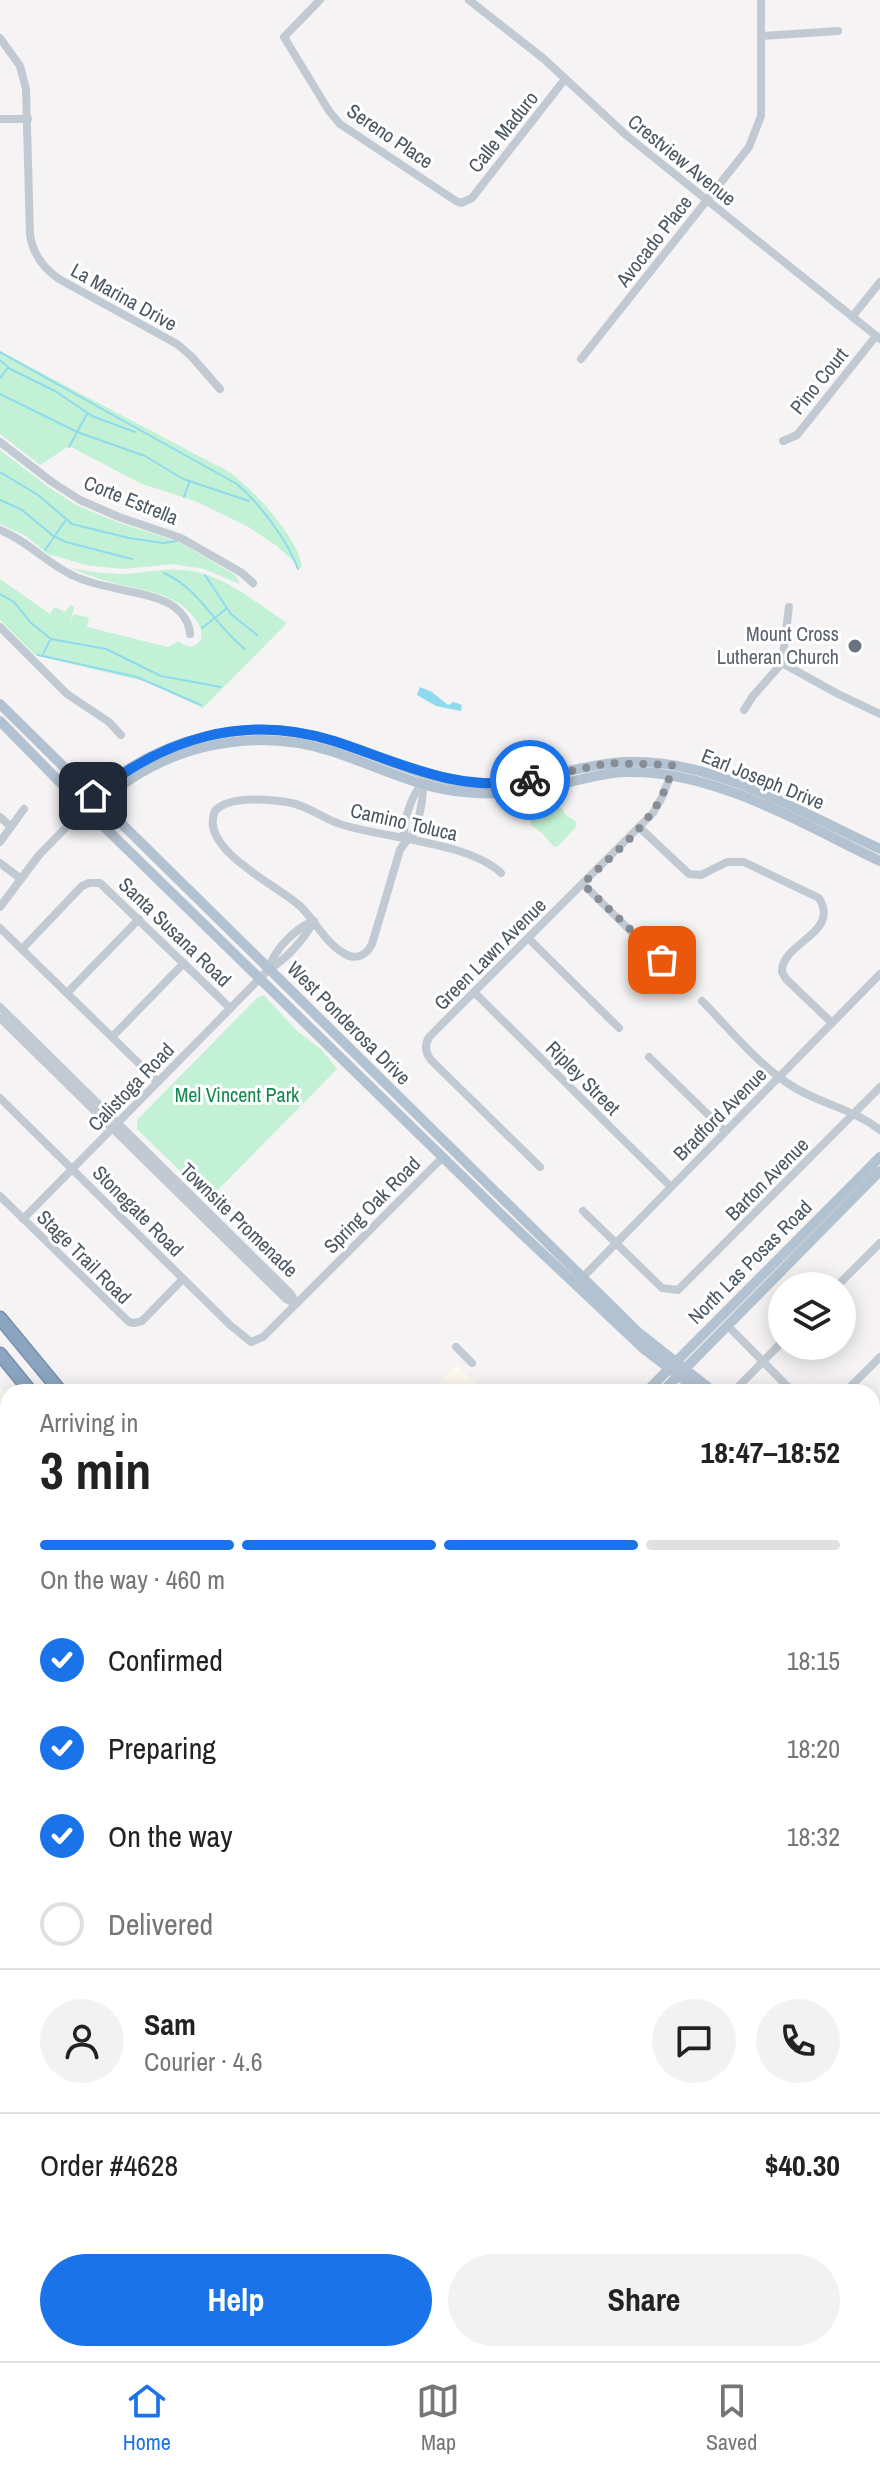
<!DOCTYPE html>
<html lang="en">
<head>
<meta charset="utf-8">
<style>
  :root { --surface:#fff; --page:#f2f2f2; --text:#222; --muted:#767676; --line:#e0e0e0; --accent:#1a73e8 }
  body { margin:0; font-family:"Archivo Narrow",sans-serif; background:var(--page); color:var(--text); height:100vh; display:flex; flex-direction:column; font-size:30px; white-space:nowrap }
  * { box-sizing:border-box; margin:0 }
  p { font-size:26px; color:var(--muted) }
  .icon { flex:none; width:44px; height:44px; fill:none; stroke:currentColor; stroke-width:2; stroke-linecap:round; stroke-linejoin:round }
  .map { position:relative; flex:1; overflow:hidden }
  .details { position:absolute; left:0px; top:1384px; width:880px; height:978px; display:flex; flex-direction:column; background:var(--surface); border-radius:24px 24px 0 0; box-shadow:0 4px 20px #0003 }
  .details>* { flex:none }
  .buttons { position:absolute; left:768px; top:1272px; display:grid; gap:16px }
  .buttons a { display:grid; place-items:center; width:88px; height:88px; border-radius:50%; background:var(--surface); box-shadow:0 4px 20px #0003; font-size:40px }
  .pin { position:absolute; display:grid; place-items:center; width:68px; height:68px; color:#fff; margin:-34px; border-radius:16px; box-shadow:0 4px 12px #0006 }
  .courier { position:absolute; display:grid; place-items:center; width:80px; height:80px; margin:-40px; border:6px solid #1a73e8; border-radius:50%; background:#fff; color:#222; box-shadow:0 2px 10px #0007 }
  .summary em { font-style:normal; font-weight:800 }
  .summary div { display:flex; flex-direction:column-reverse }
  .summary { display:flex; align-items:center; justify-content:space-between; height:136px; padding:0 40px }
  h1 { font-size:52px; font-weight:800; line-height:60px }
  .bar { display:grid; grid-template-columns:repeat(4,1fr); gap:12px 8px; align-content:center; height:96px; padding:0 40px }
  .bar i { height:10px; border-radius:6px; background:var(--line) }
  .bar .on { background:var(--accent) }
  .bar p { grid-column:span 4 }
  .line { display:flex; align-items:center; gap:20px; padding:0 40px; border-top:2px solid var(--line) }
  .line div { flex:1 }
  .round { display:grid; place-items:center; flex:none; width:84px; height:84px; border-radius:42px; background:var(--page) }
  ol { padding:0 40px; list-style:none }
  li { display:flex; align-items:center; gap:24px; height:88px }
  li p { margin-inline-start:auto }
  li .icon { padding:8px; border-radius:50%; background:var(--accent); color:#fff; stroke-width:4 }
  li:last-child { color:var(--muted) }
  li i { width:44px; height:44px; border:4px solid var(--line); border-radius:50% }
  .action { display:flex; gap:16px; margin-top:auto; padding:16px 40px }
  .action a { flex:1; height:92px; border-radius:48px; background:var(--accent); color:#fff; font-size:32px; font-weight:800; line-height:92px; text-align:center }
  .action a+a { background:var(--page); color:var(--text) }
  .tabs { display:flex; justify-content:space-around; align-items:center; height:112px; border-top:2px solid var(--line); background:var(--surface); font-size:22px; color:var(--muted) }
  .tabs a { display:grid; justify-items:center; gap:4px }
  .tabs .on { color:var(--accent) }
  .map>svg:first-child { display:block }
</style>
</head>
<body>
<div class="map">
<svg width="880" height="2361" viewBox="0 0 880 2361">
  <rect width="100%" height="100%" fill="#f5f3f3"/>
  <!-- commercial -->
  <g fill="#fdf9ef">
    <polygon points="456,1364 484,1392 429,1392"/>
    <polygon points="0,1386 8,1398 8,1888 0,1879"/>
    <polygon points="8,2061 8,2307 0,2301 0,2069"/>
    <polygon points="880,2080 880,2296 872,2287 872,2088"/>
    <polygon points="304,2354 776,2354 781,2361 322,2361"/>
  </g>
  <!-- airport -->
  <polygon fill="#e2e4e7" points="0,1952 8,1960 8,2017 0,2023"/>
  <!-- green -->
  <g fill="#c3f1d5">
    <path d="M0 351 231 473C254 491 298 537 302 567L298 569 296 564 277 546 247 526 195 501 142 484 69 446 40 465 0 434Z"/>
    <polygon points="0,450 47,486 76,505 117,522 179,542 235,575 240,584 204,569 172,564 123,569 86,565 48,554 26,536 0,524"/>
    <path d="M71 568C87 571 104 574 121 574 150 573 171 565 201 573 232 581 260 606 287 623L203 708 147 682 35 655 0 620V579L50 614 54 607 65 612 71 605 74 607 70 623 74 614 89 618 87 627 168 647 179 641C187 649 196 648 201 639 203 630 199 624 193 616 172 591 143 591 113 583 99 579 84 574 71 568Z"/>
    <polygon points="554,800 563,810 564,813 576,822 576,827 557,847 553,846 543,834 531,825 530,821 550,801"/>
    <polygon points="264,995 297,1031 321,1049 337,1069 209,1199 137,1129 137,1120 258,997"/>
  </g>
  <!-- water -->
  <polygon fill="#90daee" points="420,687 432,692 448,705 454,702 462,705 461,711 436,706 417,695"/>
  <g fill="none" stroke-linecap="round" stroke-linejoin="round">
    <!-- stream -->
    <g stroke="#90daee" stroke-width="2">
      <path d="M0 352 237 484C260 504 288 541 298 569"/>
      <polyline points="0,360 10,369 55,391 92,416 135,432"/>
      <polyline points="0,378 7,369"/>
      <polyline points="0,394 77,432 145,456 183,479 249,501"/>
      <polyline points="69,447 87,414"/>
      <polyline points="0,472 38,495 72,524 129,538 163,543 177,541"/>
      <polyline points="184,497 189,483"/>
      <polyline points="0,500 22,510 52,535 66,542 132,559"/>
      <polyline points="45,550 65,521"/>
      <path d="M164 573C200 589 215 626 245 649"/>
      <polyline points="205,575 231,614 257,635"/>
      <polyline points="0,594 14,602 31,623 51,639 106,649 161,676 221,687"/>
      <polyline points="202,628 226,609"/>
      <polyline points="43,654 50,640"/>
      <polyline points="38,655 137,677 201,705"/>
      <polyline points="872,1655 880,1650"/>
      <polyline points="0,1996 8,1998"/>
    </g>
    <!-- highway casing -->
    <g stroke="#7690ad" stroke-width="15">
      <g id="highway">
        <polyline points="0,1318 61,1392"/>
        <polyline points="0,1354 31,1392"/>
        <polyline points="827,2354 833,2361"/>
        <polyline points="856,2354 862,2361"/>
      </g>
    </g>
    <!-- minor -->
    <g stroke="#c1cad2" stroke-width="8">
      <polyline points="320,0 284,37 329,111 340,124 456,201 461,203 472,198 565,79"/>
      <polyline points="469,0 544,59 626,135 880,339"/>
      <polyline points="761,36 838,31"/>
      <path d="M0 38 20 66 26 89 30 235C33 254 43 268 59 279L177 344 191 356 220 389"/>
      <polyline points="0,119 28,119"/>
      <polyline points="852,317 880,282"/>
      <polyline points="581,359 734,166 749,147 761,116 761,0"/>
      <polyline points="783,441 797,435 876,336"/>
      <polyline points="0,442 52,482 80,500 119,517 181,538 242,573 253,583"/>
      <path d="M0 530C28 541 47 564 74 576 103 590 144 590 170 604 181 611 189 620 190 634"/>
      <polyline points="0,627 67,694 109,722 121,735"/>
      <polyline points="782,663 789,607"/>
      <polyline points="744,710 753,696 782,663 838,694 880,714"/>
      <path d="M422 784C425 794 418 826 412 835 407 841 404 843 400 850L372 944C367 954 358 960 347 955 327 946 315 920 300 906 277 885 198 849 215 811 229 795 272 799 292 803 310 807 325 820 343 825 386 838 470 843 501 873"/>
      <polyline points="0,817 11,827"/>
      <path d="M639 827 689 874 701 875 727 862H744L819 898C841 934 781 942 782 972L786 979 832 1023"/>
      <path d="M405 840C401 825 412 794 422 784"/>
      <polyline points="0,842 24,809"/>
      <polyline points="0,863 21,879"/>
      <polyline points="583,884 658,958 675,965"/>
      <polyline points="0,907 39,855 85,808"/>
      <polyline points="0,928 158,1082"/>
      <polyline points="528,938 619,1028"/>
      <polyline points="22,949 82,886 89,883 100,883 230,1008"/>
      <path d="M269 969C274 949 295 929 313 921"/>
      <polyline points="474,992 671,1187"/>
      <polyline points="67,993 139,919"/>
      <path d="M702 1001C730 1029 758 1065 792 1086 820 1104 854 1109 880 1130"/>
      <polyline points="0,1007 291,1294 296,1304"/>
      <polyline points="0,1018 286,1299 295,1303"/>
      <polyline points="112,1037 184,963"/>
      <polyline points="649,1057 725,1131"/>
      <polyline points="0,1098 230,1325 251,1342 263,1337 443,1157"/>
      <path d="M540 1167 431 1060C425 1052 424 1044 430 1036L653 813 661 799 671 775"/>
      <polyline points="0,1196 129,1322 134,1323 142,1321 183,1279"/>
      <polyline points="583,1211 662,1288 678,1290 880,1087"/>
      <path d="M23 1219 269 969C287 959 304 939 314 921"/>
      <polyline points="583,1277 880,974"/>
      <polyline points="837,1286 880,1243"/>
      <polyline points="727,1325 793,1392"/>
      <polyline points="456,1347 472,1363"/>
      <polyline points="733,1392 782,1342"/>
      <polyline points="845,1392 880,1357"/>
      <polyline points="872,1472 880,1480"/>
      <polyline points="872,1597 880,1593"/>
      <polyline points="872,1700 880,1692"/>
      <polyline points="872,1779 880,1771"/>
      <polyline points="872,1849 880,1857"/>
      <polyline points="0,1900 8,1908"/>
      <polyline points="0,1924 8,1932"/>
      <polyline points="872,1925 880,1933"/>
      <polyline points="872,1976 880,1984"/>
      <polyline points="0,2309 8,2314"/>
      <polyline points="285,2354 305,2361"/>
      <polyline points="677,2361 684,2354"/>
    </g>
    <!-- major -->
    <g stroke="#b3c2d1" stroke-width="10">
      <polyline points="0,704 639,1333 714,1392"/>
      <polyline points="0,721 90,813 505,1218 644,1349 700,1392"/>
      <path d="M88 800C155 738 248 713 336 742 380 756 422 778 469 783 523 789 571 765 624 762 714 758 801 813 880 849"/>
      <path d="M96 807C158 747 248 725 331 751 375 765 417 788 464 792 492 795 520 794 548 787 574 782 598 773 625 772 713 769 802 824 880 861"/>
      <polyline points="646,1392 880,1157"/>
      <polyline points="662,1392 880,1171"/>
      <polyline points="872,1546 880,1554"/>
      <polyline points="872,1560 880,1568"/>
      <polyline points="0,2037 8,2029"/>
      <polyline points="0,2059 8,2051"/>
      <polyline points="872,2240 880,2232"/>
      <polyline points="872,2302 880,2312"/>
      <polyline points="780,2354 786,2361"/>
      <polyline points="795,2354 801,2361"/>
    </g>
    <!-- highway -->
    <use href="#highway" stroke="#8ba5c1" stroke-width="12"/>
  </g>
  <g fill="none" stroke-linecap="round" stroke-linejoin="round">
    <!-- done -->
    <path stroke="#868d94" stroke-width="8" stroke-dasharray="0 14.4" d="M530 780 608 763 672 765C665 815 617 849 583 884L662 960"/>
    <!-- route -->
    <path stroke="#1a73e8" stroke-width="10" d="M93 796C163 738 245 713 334 741 399 762 458 794 530 780"/>
  </g>
  <!-- markers -->
  <circle fill="#6b7280" stroke="#fff" stroke-width="3" cx="855" cy="646" r="8"/>
  <g text-anchor="middle" stroke-width="6" stroke-linejoin="round" paint-order="stroke">
    <!-- street labels -->
    <g font-size="20" fill="#4a5661" stroke="#fff">
      <text transform="translate(503 132) rotate(-51)" y="7">Calle Maduro</text>
      <text transform="translate(390 136) rotate(34)" y="7">Sereno Place</text>
      <text transform="translate(682 160) rotate(39)" y="7">Crestview Avenue</text>
      <text transform="translate(654 241) rotate(-52)" y="7">Avocado Place</text>
      <text transform="translate(124 297) rotate(29)" y="7">La Marina Drive</text>
      <text transform="translate(819 381) rotate(-51)" y="7">Pino Court</text>
      <text transform="translate(131 500) rotate(22)" y="7">Corte Estrella</text>
      <text transform="translate(763 779) rotate(22)" y="7">Earl Joseph Drive</text>
      <text transform="translate(404 822) rotate(13)" y="7">Camino Toluca</text>
      <text transform="translate(175 932) rotate(44)" y="7">Santa Susana Road</text>
      <text transform="translate(490 954) rotate(-45)" y="7">Green Lawn Avenue</text>
      <text transform="translate(349 1023) rotate(45)" y="7">West Ponderosa Drive</text>
      <text transform="translate(583 1078) rotate(45)" y="7">Ripley Street</text>
      <text transform="translate(131 1087) rotate(-46)" y="7">Calistoga Road</text>
      <text transform="translate(720 1114) rotate(-45)" y="7">Bradford Avenue</text>
      <text transform="translate(767 1179) rotate(-45)" y="7">Barton Avenue</text>
      <text transform="translate(372 1205) rotate(-45)" y="7">Spring Oak Road</text>
      <text transform="translate(138 1211) rotate(45)" y="7">Stonegate Road</text>
      <text transform="translate(239 1220) rotate(44)" y="7">Townsite Promenade</text>
      <text transform="translate(84 1257) rotate(45)" y="7">Stage Trail Road</text>
      <text transform="translate(750 1262) rotate(-45)" y="7">North Las Posas Road</text>
    </g>
    <!-- worship labels -->
    <g font-size="20" fill="#5b616d" stroke="#fff" text-anchor="end">
      <text x="839" y="641">Mount Cross<tspan x="839" dy="23">Lutheran Church</tspan></text>
    </g>
    <!-- park labels -->
    <g font-size="20" fill="#17864f" stroke="#fff">
      <text x="237" y="1102">Mel Vincent Park</text>
    </g>
  </g>
</svg>
<div class="buttons">
<a><svg class="icon" aria-label="layers" viewBox="0 0 24 24"><path d="M12 4l9 5-9 5-9-5zM3 14l9 5 9-5"/></svg></a>
</div>
<div class="pin" style="left:662px;top:960px;background:#ea580c"><svg class="icon" aria-label="bag" viewBox="0 0 24 24"><path d="M5 8h14l-1 12H6zM9 8a3 3 0 0 1 6 0"/></svg></div>
<div class="pin" style="left:93px;top:796px;background:#1f2937"><svg class="icon" aria-label="home" viewBox="0 0 24 24"><path d="M3 11l9-7 9 7M6 9v11h12V9"/></svg></div>
<div class="courier" style="left:530px;top:780px"><svg class="icon" aria-label="bike" viewBox="0 0 24 24"><circle cx="6" cy="16" r="4"/><circle cx="18" cy="16" r="4"/><path d="M6 16l4-8h5l3 8M10 8l3 8H6M13 5h3"/></svg></div>
<section class="details">
<div class="summary"><div><h1>3 min</h1><p>Arriving in</p></div><em>18:47–18:52</em></div>
<div class="bar"><i class="on"></i><i class="on"></i><i class="on"></i><i></i><p>On the way · 460 m</p></div>
<ol>
<li><svg class="icon" aria-label="check" viewBox="0 0 24 24"><path d="M5 12l5 5 9-10"/></svg>Confirmed<p>18:15</p></li>
<li><svg class="icon" aria-label="check" viewBox="0 0 24 24"><path d="M5 12l5 5 9-10"/></svg>Preparing<p>18:20</p></li>
<li><svg class="icon" aria-label="check" viewBox="0 0 24 24"><path d="M5 12l5 5 9-10"/></svg>On the way<p>18:32</p></li>
<li><i></i>Delivered</li>
</ol>
<div class="line" style="height:144px"><a class="round"><svg class="icon" aria-label="person" viewBox="0 0 24 24"><circle cx="12" cy="8" r="4"/><path d="M4 21q1-7 8-7t8 7"/></svg></a><div><b>Sam</b><p>Courier · 4.6</p></div><a class="round"><svg class="icon" aria-label="chat" viewBox="0 0 24 24"><path d="M4 5h16v11H9l-5 4z"/></svg></a><a class="round"><svg class="icon" aria-label="phone" viewBox="0 0 24 24"><path d="M5 4h4l2 5-3 2q2 4 5 5l2-3 5 2v4C11 20 4 13 5 4z"/></svg></a></div>
<div class="line" style="height:104px"><div>Order #4628</div><b>$40.30</b></div>
<div class="action"><a>Help</a><a>Share</a></div>
</section>
</div>
<nav class="tabs">
<a class="on"><svg class="icon" aria-label="home" viewBox="0 0 24 24"><path d="M3 11l9-7 9 7M6 9v11h12V9"/></svg>Home</a>
<a><svg class="icon" aria-label="map" viewBox="0 0 24 24"><path d="M3 6l6-2 6 2 6-2v14l-6 2-6-2-6 2zM9 4v14M15 6v14"/></svg>Map</a>
<a><svg class="icon" aria-label="saved" viewBox="0 0 24 24"><path d="M7 4h10v16l-5-4-5 4z"/></svg>Saved</a>
</nav>
</body>
</html>
